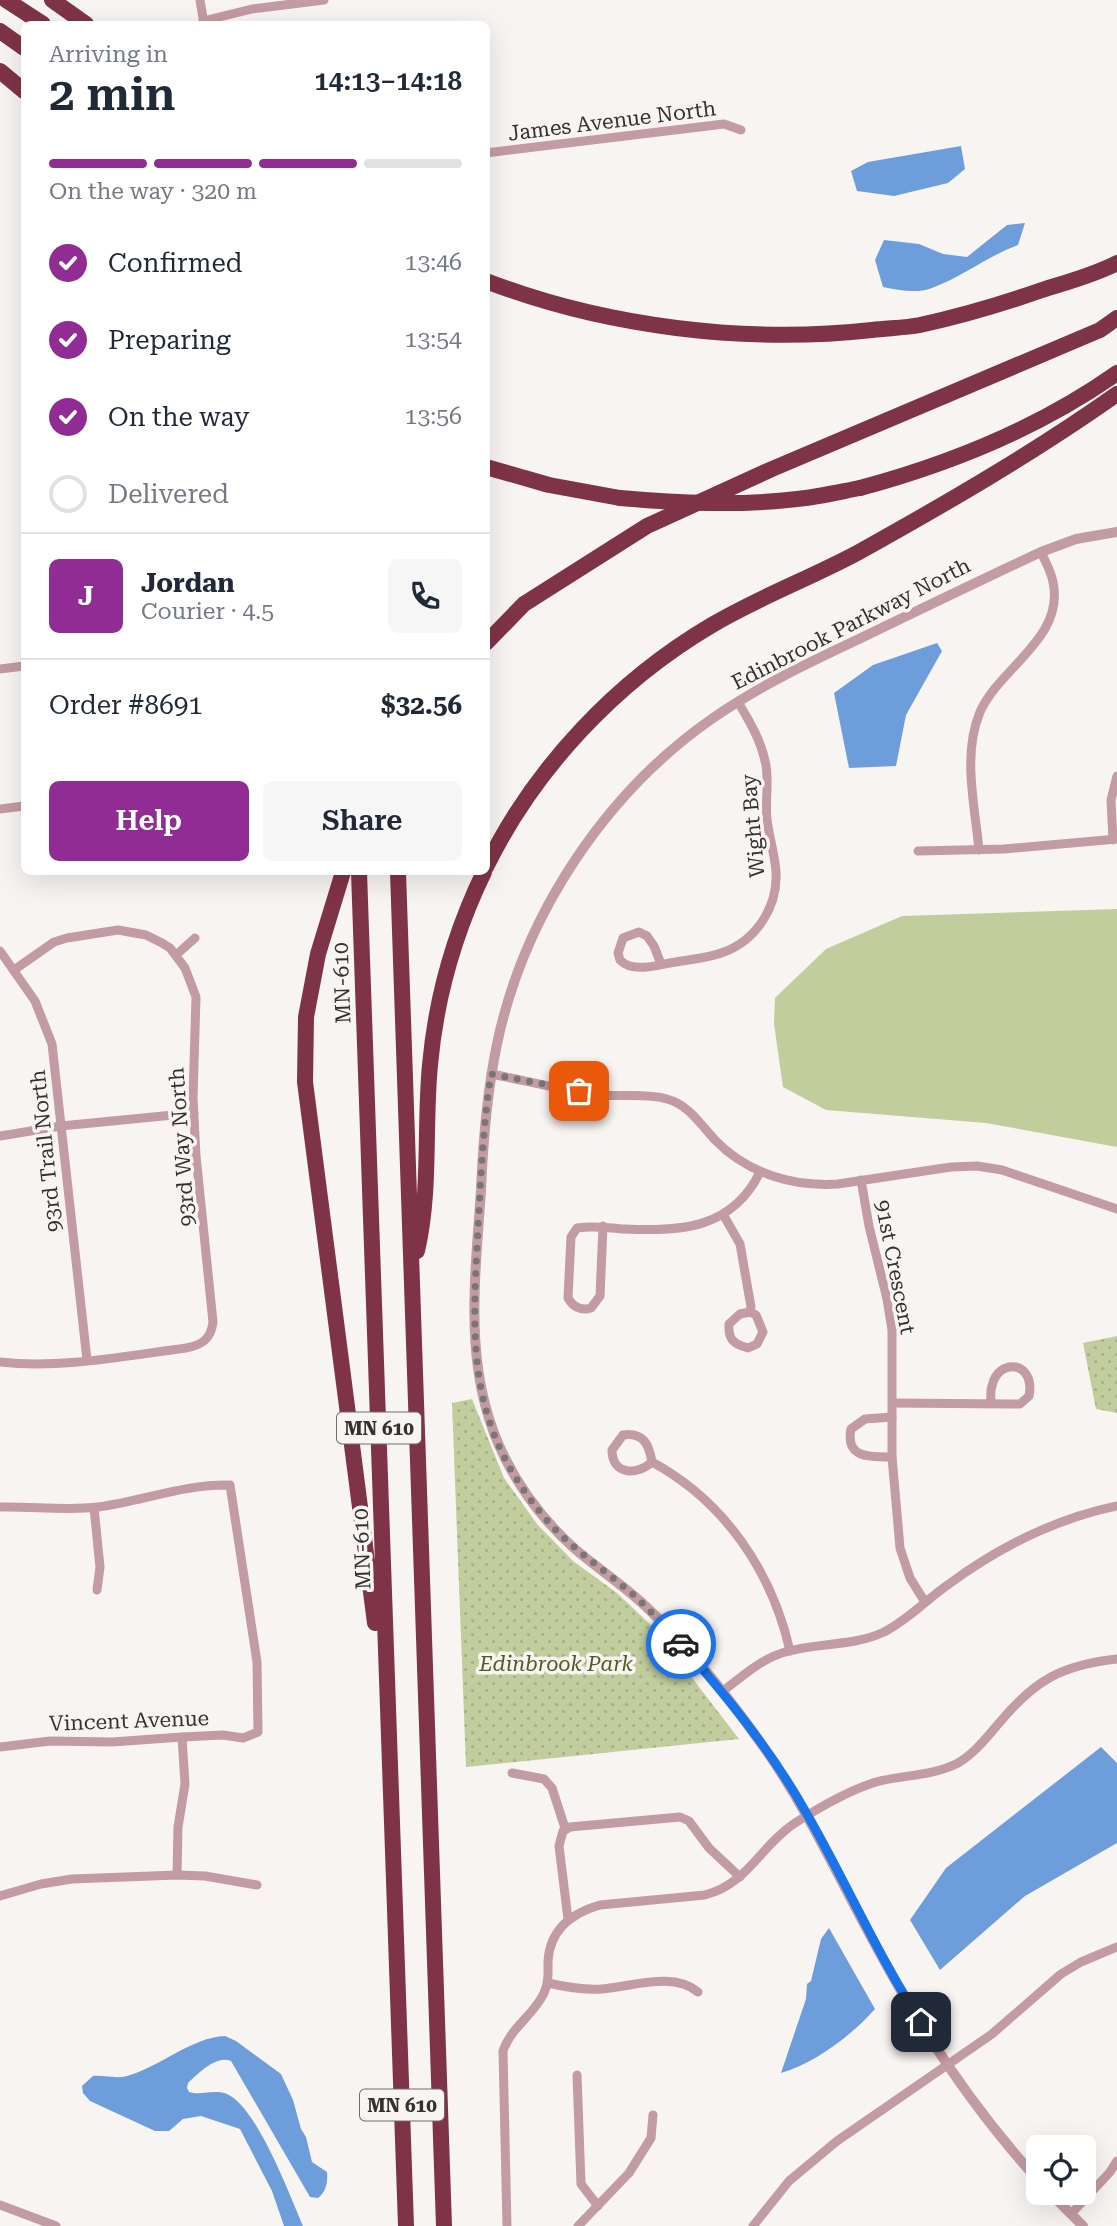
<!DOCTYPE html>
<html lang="en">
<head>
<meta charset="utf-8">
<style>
  :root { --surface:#fff; --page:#f6f6f7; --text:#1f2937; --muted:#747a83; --line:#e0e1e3; --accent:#902c93 }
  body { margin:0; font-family:"Roboto Serif",serif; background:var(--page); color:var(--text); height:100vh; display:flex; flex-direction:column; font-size:26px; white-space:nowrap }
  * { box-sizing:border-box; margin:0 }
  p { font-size:23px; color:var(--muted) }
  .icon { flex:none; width:38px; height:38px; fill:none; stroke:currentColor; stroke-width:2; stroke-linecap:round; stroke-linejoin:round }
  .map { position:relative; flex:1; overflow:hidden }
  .panel { position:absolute; left:21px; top:21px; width:469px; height:854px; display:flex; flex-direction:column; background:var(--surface); border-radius:10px; box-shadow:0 7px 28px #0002 }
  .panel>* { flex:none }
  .buttons { position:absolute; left:1026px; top:2135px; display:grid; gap:14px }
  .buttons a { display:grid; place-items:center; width:70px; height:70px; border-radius:10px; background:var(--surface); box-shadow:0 7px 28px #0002; font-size:35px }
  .pin { position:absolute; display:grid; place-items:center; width:60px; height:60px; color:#fff; margin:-30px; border-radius:14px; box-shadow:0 4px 10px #0006 }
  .courier { position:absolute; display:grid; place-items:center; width:70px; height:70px; margin:-35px; border:5px solid #1a73e8; border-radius:50%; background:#fff; color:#222; box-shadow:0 2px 9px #0007 }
  .overview em { font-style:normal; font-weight:600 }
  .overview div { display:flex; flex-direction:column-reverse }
  .overview { display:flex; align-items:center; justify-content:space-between; height:119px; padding:0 28px }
  h1 { font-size:46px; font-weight:600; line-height:52px }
  .bar { display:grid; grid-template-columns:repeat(4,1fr); gap:10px 7px; align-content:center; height:84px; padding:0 28px }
  .bar i { height:9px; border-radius:5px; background:var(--line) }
  .bar .current { background:var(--accent) }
  .bar p { grid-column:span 4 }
  .line { display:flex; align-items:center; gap:18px; padding:0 28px; border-top:2px solid var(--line) }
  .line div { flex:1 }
  .round { display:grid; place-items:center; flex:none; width:74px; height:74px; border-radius:10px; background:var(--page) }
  ol { padding:0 28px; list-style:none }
  li { display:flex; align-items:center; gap:21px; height:77px }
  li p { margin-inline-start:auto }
  li .icon { padding:7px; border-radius:50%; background:var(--accent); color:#fff; stroke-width:4 }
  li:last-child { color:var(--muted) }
  li i { width:38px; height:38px; border:4px solid var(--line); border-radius:50% }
  .action { display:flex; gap:14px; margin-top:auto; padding:14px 28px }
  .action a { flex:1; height:80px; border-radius:10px; background:var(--accent); color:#fff; font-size:28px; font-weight:600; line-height:80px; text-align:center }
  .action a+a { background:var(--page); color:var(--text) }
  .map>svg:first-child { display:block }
</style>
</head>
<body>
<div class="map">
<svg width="1117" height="2226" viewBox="0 0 1117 2226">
  <defs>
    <pattern id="park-dots" width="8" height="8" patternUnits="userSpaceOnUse" patternTransform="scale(1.75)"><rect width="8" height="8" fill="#c1cd9d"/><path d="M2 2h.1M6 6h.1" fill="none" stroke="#a6b088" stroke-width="1.8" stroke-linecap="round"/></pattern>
  </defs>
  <rect width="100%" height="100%" fill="#f8f4f1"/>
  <!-- grass -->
  <polygon fill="#c1cd9d" points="1117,909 1117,1147 986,1123 826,1110 783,1087 774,1024 775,998 826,949 902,916"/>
  <!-- park -->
  <g fill="url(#park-dots)">
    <polygon points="1117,1336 1117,1413 1096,1409 1083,1343"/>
    <polygon points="472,1399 504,1478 537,1524 573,1561 617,1593 653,1627 739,1739 466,1767 452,1403"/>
  </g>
  <!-- water -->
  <g fill="#6e9ddc">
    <polygon points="961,146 965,169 948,183 894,196 857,191 851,171 868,162"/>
    <path d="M1025 223 1018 245C988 256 962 277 932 288 916 294 899 290 883 287L875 260 884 240 919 244 943 254 967 257 1007 225Z"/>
    <polygon points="937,643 942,651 906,715 896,766 849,768 834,693 873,665"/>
    <polygon points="1101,1747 1117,1763 1117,1843 1025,1896 940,1970 910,1920 946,1868"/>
    <path d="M829 1928 875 2009C851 2036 815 2063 781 2073L806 1999 807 1984 811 1981 821 1939Z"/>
    <path d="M225 2036 236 2041 281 2074 293 2100 301 2129 306 2137 312 2162 327 2172C328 2182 326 2192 318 2198L310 2197 231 2061C216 2055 199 2073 188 2083L187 2088 189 2092C201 2096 215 2089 227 2094 257 2107 290 2196 303 2226H284L272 2191 240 2129 201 2116 183 2119 169 2131H155L90 2101 83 2093 82 2086 93 2076C104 2075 116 2079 127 2076 160 2067 192 2037 225 2036Z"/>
  </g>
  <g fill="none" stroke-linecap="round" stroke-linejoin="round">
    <!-- minor -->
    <g stroke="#c39ba2" stroke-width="9">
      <polyline points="200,0 204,24"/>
      <polyline points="203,21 252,9 324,0"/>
      <polyline points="486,153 724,124 741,130"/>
      <polyline points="0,669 24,666"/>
      <polyline points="0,809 24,806"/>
      <polyline points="1113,840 1111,800 1117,776"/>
      <path d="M979 850C975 806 962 755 980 712 1000 667 1065 638 1053 582 1051 571 1045 561 1041 552"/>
      <polyline points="918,851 1004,849 1117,839"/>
      <polyline points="0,951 35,1001 52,1044 87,1360"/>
      <polyline points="176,955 195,938"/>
      <path d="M661 964 654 946 647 936 639 932 623 938 618 953 620 960C633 974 660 964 676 962 692 959 709 958 724 952 756 940 778 907 776 872 775 855 769 837 767 819 765 802 769 783 766 766 762 742 750 722 738 702"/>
      <path d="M491 1074C528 1081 565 1091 602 1095 623 1097 647 1093 667 1099 689 1105 700 1124 715 1140 747 1173 792 1187 838 1184L951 1167 977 1166 1002 1170 1117 1209"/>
      <polyline points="0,1136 61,1126 194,1113"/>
      <polyline points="861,1180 869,1226 887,1299 892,1330 892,1457 900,1548 910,1578 925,1602"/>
      <path d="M724 1216 740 1244 751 1307 750 1312 740 1314 729 1324C728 1339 733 1344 748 1348L757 1344 763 1332 756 1315 750 1312"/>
      <path d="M603 1226 600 1296 591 1308C581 1311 573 1307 568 1298L571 1237 577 1228C594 1225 608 1228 625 1229 682 1232 733 1228 760 1172"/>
      <path d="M0 1362C61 1369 125 1356 186 1348 202 1345 211 1339 213 1322L196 1156 193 1098 196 997 185 968 170 948 162 943 146 935 118 930 67 938 54 942 14 970"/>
      <path d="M893 1403 1008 1404H1020L1029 1396C1036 1361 998 1357 992 1386 990 1391 991 1398 991 1404"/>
      <path d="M892 1417 865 1419 851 1429C845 1459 871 1457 892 1457"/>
      <path d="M652 1462C637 1476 612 1475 612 1450L623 1435C643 1432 649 1444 652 1462 724 1501 772 1571 790 1651"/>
      <path d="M0 1507C32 1506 65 1511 98 1507 143 1501 184 1484 230 1485L257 1662 258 1732 243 1738 223 1735 182 1737 112 1742 50 1741 0 1747"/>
      <polyline points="94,1508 100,1567 97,1590"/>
      <path d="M722 1692C741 1677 761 1659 785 1652 818 1642 852 1647 884 1632 908 1620 927 1599 949 1584 999 1547 1055 1519 1117 1506"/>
      <polyline points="512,1773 544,1779 552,1788 565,1828"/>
      <polyline points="177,1875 178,1827 185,1784 182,1737"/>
      <polyline points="0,1896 41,1884 72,1879 177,1875 205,1876 257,1885"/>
      <polyline points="568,1919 559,1846 563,1831 570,1827 680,1817 689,1821 709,1848 740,1877"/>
      <path d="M548 1983C565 1987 584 1990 602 1989 631 1987 673 1971 698 1992"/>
      <polyline points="577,2075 581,2184 598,2206"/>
      <polyline points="0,2205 56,2226"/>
      <polyline points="1071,2214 1110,2172 1117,2161"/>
      <path d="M507 2226 503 2051C511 2027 534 2015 544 1993 549 1982 548 1972 548 1961 550 1929 572 1913 600 1905L705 1895C748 1884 760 1846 795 1823 820 1807 847 1791 876 1782 902 1775 933 1776 958 1763 975 1753 987 1737 1000 1722 1035 1680 1062 1665 1117 1659"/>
      <polyline points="578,2226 629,2173 651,2138 653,2115"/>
      <polyline points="753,2226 789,2181 837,2141 992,2034 1061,1974 1081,1962 1117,1947"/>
    </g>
    <!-- tertiary -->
    <g stroke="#c39ba2" stroke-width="10">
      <path d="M1038 2180C977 2113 925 2036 882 1957 842 1886 810 1812 763 1746 727 1695 687 1644 641 1602 620 1583 596 1567 575 1549 547 1524 522 1492 505 1458 462 1373 475 1281 481 1190 483 1141 487 1092 497 1044 524 915 605 793 713 718 759 686 810 662 861 638 921 609 981 580 1041 552L1076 539 1117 532"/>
      <polyline points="1050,2193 1083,2226"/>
    </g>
    <!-- motorway -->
    <g stroke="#7f3346" stroke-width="16">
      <polyline points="6,0 43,24"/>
      <polyline points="52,0 86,24"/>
      <polyline points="0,31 24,48"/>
      <polyline points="0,71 24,91"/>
      <path d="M486 281C605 327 746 344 872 330 888 328 904 328 920 325 961 316 1002 304 1042 290 1067 282 1094 275 1117 263"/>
      <polyline points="486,467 549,485 620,498"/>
      <path d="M860 488C953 463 1039 428 1117 373"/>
      <polyline points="486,643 524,604 647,526 772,469 1100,330 1117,318"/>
      <path d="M486 867C535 767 617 681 712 625 759 597 811 578 859 552 947 503 1035 452 1117 394"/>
      <polyline points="343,872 318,954 306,1017 305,1082 375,1623"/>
      <polyline points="359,872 406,2226"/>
      <polyline points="398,872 444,2226"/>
      <path d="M417 1251C431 1191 424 1127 430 1065 436 998 455 932 484 872"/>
    </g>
    <!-- motorway-bridge -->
    <path stroke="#7f3346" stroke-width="16" d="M620 498C679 503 738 506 797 499 818 497 839 492 860 488"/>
  </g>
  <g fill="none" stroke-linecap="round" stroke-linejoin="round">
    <!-- done -->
    <path stroke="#797674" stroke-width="7" stroke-dasharray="0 12.6" d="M579 1091 491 1074C483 1125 481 1176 478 1228 472 1343 466 1424 545 1518 572 1550 607 1571 637 1598 653 1613 667 1629 681 1644"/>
    <!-- route -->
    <path stroke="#1a73e8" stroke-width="9" d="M681 1644C728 1698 774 1754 808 1816 847 1884 878 1956 921 2022"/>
  </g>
  <g text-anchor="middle" stroke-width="7" stroke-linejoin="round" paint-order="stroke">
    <!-- shield labels -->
    <g fill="#f8f4f1" stroke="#6f6c6b" stroke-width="2">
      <rect x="337" y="1412.5" width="84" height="31" rx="5"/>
      <rect x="360" y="2089.5" width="84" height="31" rx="5"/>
    </g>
    <g font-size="19" font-weight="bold" fill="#343231">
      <text x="379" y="1435">MN 610</text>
      <text x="402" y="2112">MN 610</text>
    </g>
    <!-- street labels -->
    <g font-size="21" fill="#343231" stroke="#f8f4f1">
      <text transform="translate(612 121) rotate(-7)" y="7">James Avenue North</text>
      <text transform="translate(851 624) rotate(-27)" y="7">Edinbrook Parkway North</text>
      <text transform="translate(753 826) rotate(-95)" y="7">Wight Bay</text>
      <text transform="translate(342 983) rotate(-92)" y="7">MN-610</text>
      <text transform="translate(182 1147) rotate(-94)" y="7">93rd Way North</text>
      <text transform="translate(46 1151) rotate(-96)" y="7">93rd Trail North</text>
      <text transform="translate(895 1267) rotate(79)" y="7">91st Crescent</text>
      <text transform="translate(362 1549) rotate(-92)" y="7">MN-610</text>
      <text transform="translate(129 1721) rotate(-2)" y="7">Vincent Avenue</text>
    </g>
    <!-- park labels -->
    <g font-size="21" font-style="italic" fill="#505b22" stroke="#f8f4f1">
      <text x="556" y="1671">Edinbrook Park</text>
    </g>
  </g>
</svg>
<div class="buttons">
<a><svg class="icon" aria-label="locate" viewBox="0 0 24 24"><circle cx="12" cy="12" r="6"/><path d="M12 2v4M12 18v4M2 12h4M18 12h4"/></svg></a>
</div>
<div class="pin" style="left:579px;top:1091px;background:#ea580c"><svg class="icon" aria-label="bag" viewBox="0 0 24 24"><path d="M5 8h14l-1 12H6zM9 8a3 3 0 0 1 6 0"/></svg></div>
<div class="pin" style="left:921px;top:2022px;background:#1f2937"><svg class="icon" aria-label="home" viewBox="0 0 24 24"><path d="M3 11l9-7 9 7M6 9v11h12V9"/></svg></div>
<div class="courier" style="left:681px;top:1644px"><svg class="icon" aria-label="car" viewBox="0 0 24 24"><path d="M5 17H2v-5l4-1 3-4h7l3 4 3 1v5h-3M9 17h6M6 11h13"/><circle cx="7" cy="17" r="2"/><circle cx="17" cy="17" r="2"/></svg></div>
<section class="panel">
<div class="overview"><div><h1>2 min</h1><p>Arriving in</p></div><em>14:13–14:18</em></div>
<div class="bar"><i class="current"></i><i class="current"></i><i class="current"></i><i></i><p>On the way · 320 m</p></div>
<ol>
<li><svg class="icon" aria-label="check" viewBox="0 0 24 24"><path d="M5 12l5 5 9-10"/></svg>Confirmed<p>13:46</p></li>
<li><svg class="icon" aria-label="check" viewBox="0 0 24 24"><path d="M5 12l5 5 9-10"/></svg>Preparing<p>13:54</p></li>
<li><svg class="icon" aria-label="check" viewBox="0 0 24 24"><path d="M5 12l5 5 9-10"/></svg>On the way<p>13:56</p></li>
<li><i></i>Delivered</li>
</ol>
<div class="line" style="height:126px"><b class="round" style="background:var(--accent);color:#fff">J</b><div><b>Jordan</b><p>Courier · 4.5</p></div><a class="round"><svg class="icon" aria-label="phone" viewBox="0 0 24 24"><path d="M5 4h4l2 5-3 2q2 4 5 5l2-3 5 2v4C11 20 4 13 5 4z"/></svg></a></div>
<div class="line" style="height:91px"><div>Order #8691</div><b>$32.56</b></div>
<div class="action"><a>Help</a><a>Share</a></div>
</section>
</div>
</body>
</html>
